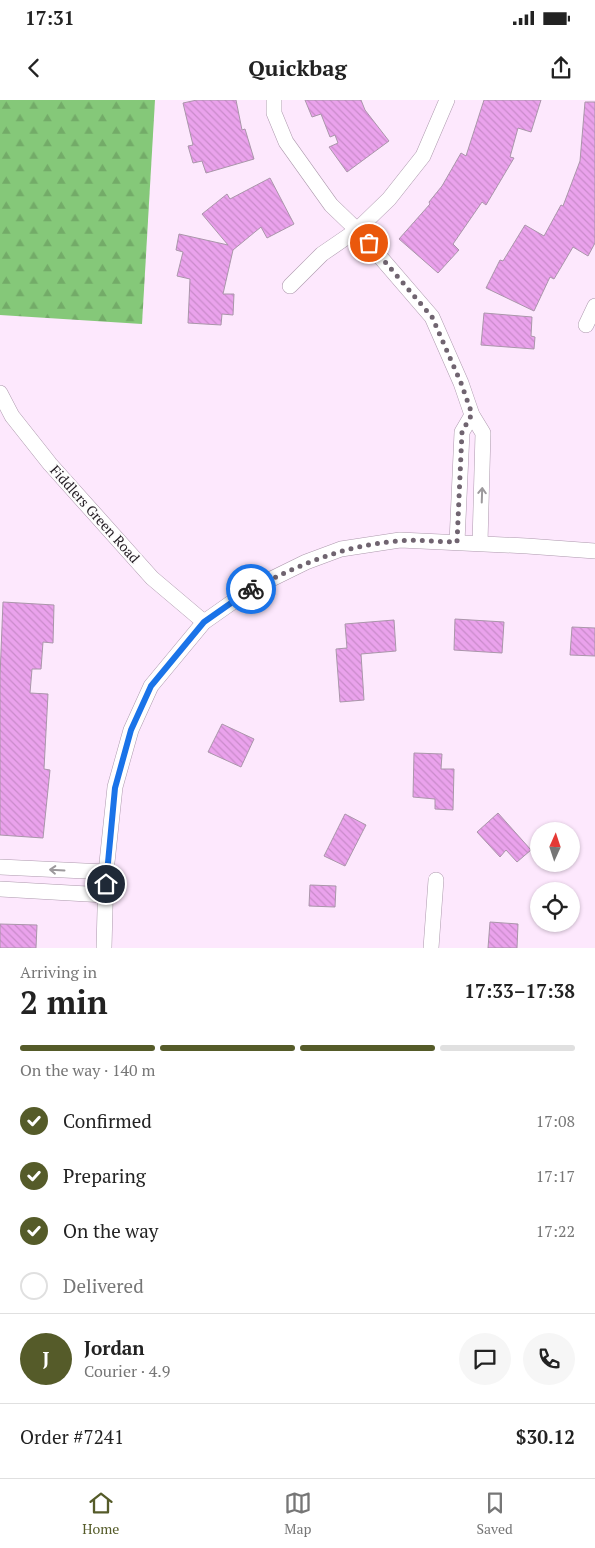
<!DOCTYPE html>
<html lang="en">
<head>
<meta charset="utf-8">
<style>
  :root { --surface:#fff; --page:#f6f6f6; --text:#222; --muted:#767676; --line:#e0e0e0; --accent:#555b29 }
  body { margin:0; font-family:"PT Serif",serif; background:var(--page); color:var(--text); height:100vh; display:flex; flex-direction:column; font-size:19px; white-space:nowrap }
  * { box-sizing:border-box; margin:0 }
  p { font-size:16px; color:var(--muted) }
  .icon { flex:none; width:28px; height:28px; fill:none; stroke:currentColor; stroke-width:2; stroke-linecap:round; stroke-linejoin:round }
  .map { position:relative; height:848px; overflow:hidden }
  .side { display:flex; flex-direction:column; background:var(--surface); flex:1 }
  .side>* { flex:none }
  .needle { width:32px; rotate:3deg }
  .controls { position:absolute; left:530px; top:722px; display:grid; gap:10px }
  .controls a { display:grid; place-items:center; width:50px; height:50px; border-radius:50%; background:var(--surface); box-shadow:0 1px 4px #0004; font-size:25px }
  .pin { position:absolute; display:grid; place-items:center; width:42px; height:42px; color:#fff; margin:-21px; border:2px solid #fff; border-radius:50%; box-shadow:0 1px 5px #0007 }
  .courier { position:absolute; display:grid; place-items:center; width:50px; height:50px; margin:-25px; border:4px solid #1a73e8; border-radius:50%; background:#fff; color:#222; box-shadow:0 1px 6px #0007 }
  .headline em { font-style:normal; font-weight:700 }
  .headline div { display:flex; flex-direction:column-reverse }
  .headline { display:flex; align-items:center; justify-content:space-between; height:85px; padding:0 20px }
  h1 { font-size:32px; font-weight:700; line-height:38px }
  .bar { display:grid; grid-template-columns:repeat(4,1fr); gap:8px 5px; align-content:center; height:60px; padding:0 20px }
  .bar i { height:6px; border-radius:4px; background:var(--line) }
  .bar .on { background:var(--accent) }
  .bar p { grid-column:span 4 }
  .line { display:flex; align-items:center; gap:12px; padding:0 20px; border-top:1px solid var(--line) }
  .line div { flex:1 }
  .round { display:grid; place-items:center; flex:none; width:52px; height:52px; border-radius:26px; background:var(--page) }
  ol { padding:0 20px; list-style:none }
  li { display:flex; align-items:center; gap:15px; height:55px }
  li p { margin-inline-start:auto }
  li .icon { padding:5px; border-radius:50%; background:var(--accent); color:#fff; stroke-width:4 }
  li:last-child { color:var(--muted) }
  li i { width:28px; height:28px; border:2px solid var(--line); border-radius:50% }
  .status { display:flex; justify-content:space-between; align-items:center; height:35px; padding:0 25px; background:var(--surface); direction:ltr }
  .status svg { height:14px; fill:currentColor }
  header { display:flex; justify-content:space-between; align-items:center; height:65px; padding:0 20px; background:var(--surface); font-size:22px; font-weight:700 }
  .tabs { display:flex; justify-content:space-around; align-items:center; height:70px; border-top:1px solid var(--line); background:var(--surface); font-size:14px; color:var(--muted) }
  .tabs a { display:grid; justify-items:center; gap:2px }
  .tabs .on { color:var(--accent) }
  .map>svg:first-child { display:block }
</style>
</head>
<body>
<div class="status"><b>17:31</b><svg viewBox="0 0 49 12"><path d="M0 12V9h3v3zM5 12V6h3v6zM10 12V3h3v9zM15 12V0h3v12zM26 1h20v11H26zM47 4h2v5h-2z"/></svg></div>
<header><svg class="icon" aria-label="back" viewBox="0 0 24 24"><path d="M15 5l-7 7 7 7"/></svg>Quickbag<svg class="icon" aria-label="share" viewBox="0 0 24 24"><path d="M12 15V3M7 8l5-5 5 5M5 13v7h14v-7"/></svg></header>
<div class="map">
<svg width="595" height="848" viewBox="0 0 595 848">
  <defs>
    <pattern id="forest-firs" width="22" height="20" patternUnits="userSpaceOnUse" patternTransform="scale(1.25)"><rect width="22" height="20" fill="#85c879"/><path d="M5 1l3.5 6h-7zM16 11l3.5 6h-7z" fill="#73ab68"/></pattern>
    <pattern id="building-back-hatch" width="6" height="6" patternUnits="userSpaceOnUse" patternTransform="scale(1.25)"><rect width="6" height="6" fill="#eaa2ec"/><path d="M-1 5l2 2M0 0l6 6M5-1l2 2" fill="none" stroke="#c98bca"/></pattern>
  </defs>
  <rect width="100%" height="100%" fill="#fde8fd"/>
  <!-- forest -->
  <polygon fill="url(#forest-firs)" points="0,0 155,0 142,224 0,215"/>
  <!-- building -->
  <g fill="url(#building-back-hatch)" stroke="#aa96aa">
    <polygon points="197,0 236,0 242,30 245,29 254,59 206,73 202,61 193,63 188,46 193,45 183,3"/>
    <polygon points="305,0 361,0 365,10 389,41 347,72 329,47 338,43 335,35 330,37 321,14 312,17"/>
    <polygon points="484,0 541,0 531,32 518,28 510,57 514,58 486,105 482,102 453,144 459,150 438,173 399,139 430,104 429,102 442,86 461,53 466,56"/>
    <polygon points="585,2 595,2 595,143 588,156 573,147 554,179 550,177 534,211 486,188 500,160 503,161 525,125 544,136 561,105 563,106 580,61"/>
    <polygon points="270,78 294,124 267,138 261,127 233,150 223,194 234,194 233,215 222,214 221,225 188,223 190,179 177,176 183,152 176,150 179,134 228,145 202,114 227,94 230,99"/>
    <polygon points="484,213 532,217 531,236 535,237 534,249 481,245"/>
    <polygon points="3,502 54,505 53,543 43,542 41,569 32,569 30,593 48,594 44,669 50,670 43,738 0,735 0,576"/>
    <polygon points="455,519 504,522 502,553 454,550"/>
    <polygon points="394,520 396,551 361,554 364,600 340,602 336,549 347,548 345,524"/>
    <polygon points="572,527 595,528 595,556 570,555"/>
    <polygon points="222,624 254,639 241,667 208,652"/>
    <polygon points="414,653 442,654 441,669 454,669 453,710 435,709 435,699 413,697"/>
    <polygon points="498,713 531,750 517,762 506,750 500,757 477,732"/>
    <polygon points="345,714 366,725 345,766 324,756"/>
    <polygon points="310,785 336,786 335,807 309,806"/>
    <polygon points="490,822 518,824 517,848 488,848"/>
    <polygon points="0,824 37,825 36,848 0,848"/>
  </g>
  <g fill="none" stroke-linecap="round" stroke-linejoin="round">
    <!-- street casing -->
    <g stroke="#ad99ad" stroke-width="16">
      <g id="street">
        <polyline points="274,0 274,13 286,42 331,105 357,130 432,217 461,283 472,315 483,333 480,443"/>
        <polyline points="290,186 322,154 357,130 389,99 423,56 447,0"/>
        <polyline points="586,225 595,206"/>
        <polyline points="0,293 12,316 50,364 152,478 204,522"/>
        <polyline points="457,442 462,332 472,315"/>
        <polyline points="0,767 106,772"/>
        <polyline points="0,789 105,795"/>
        <polyline points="104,848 106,772 115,687 131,630 151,586 204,522 251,489 306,462 341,449 400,440 527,446 595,451"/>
        <polyline points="431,848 436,780"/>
      </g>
    </g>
    <!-- street -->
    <use href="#street" stroke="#fff" stroke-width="15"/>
  </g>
  <!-- one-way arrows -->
  <defs><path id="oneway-shaft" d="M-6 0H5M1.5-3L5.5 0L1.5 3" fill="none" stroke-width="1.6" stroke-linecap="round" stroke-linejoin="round" transform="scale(1.25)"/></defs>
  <g stroke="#9c999c">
    <use href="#oneway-shaft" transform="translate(482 395) rotate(-88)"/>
    <use href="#oneway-shaft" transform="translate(57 770) rotate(-177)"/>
  </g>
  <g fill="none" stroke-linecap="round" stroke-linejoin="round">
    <!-- done -->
    <path stroke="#706470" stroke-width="5" stroke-dasharray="0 9" d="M251 489C300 465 343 445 399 441 418 439 438 442 457 442L462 332 472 314 461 283 432 217 369 143"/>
    <!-- route -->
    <polyline stroke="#1a73e8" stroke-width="6" points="106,784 115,688 131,630 151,586 204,522 251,489"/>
  </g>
  <g text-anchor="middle" stroke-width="4" stroke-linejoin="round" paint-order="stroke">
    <!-- street labels -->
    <g font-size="14" fill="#241d24" stroke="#fdfdfd">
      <text transform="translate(95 414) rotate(48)" y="5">Fiddlers Green Road</text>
    </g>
  </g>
</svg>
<div class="controls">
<a><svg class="needle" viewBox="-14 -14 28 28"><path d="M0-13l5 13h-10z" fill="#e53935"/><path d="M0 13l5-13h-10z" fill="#767676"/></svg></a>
<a><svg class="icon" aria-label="locate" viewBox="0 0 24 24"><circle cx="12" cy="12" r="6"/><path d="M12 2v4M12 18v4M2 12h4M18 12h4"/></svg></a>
</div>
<div class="pin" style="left:369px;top:143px;background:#ea580c"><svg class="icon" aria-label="bag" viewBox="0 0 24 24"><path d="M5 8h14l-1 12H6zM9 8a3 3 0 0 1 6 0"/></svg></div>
<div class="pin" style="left:106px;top:784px;background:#1f2937"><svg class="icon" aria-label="home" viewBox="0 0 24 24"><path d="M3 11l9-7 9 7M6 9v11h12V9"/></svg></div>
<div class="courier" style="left:251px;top:489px"><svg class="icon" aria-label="bike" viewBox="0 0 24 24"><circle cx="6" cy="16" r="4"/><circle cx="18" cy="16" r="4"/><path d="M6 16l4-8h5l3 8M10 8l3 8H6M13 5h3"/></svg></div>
</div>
<section class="side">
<div class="headline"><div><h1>2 min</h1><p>Arriving in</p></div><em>17:33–17:38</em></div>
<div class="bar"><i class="on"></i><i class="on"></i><i class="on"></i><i></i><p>On the way · 140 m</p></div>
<ol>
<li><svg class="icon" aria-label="check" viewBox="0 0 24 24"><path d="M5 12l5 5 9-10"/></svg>Confirmed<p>17:08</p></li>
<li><svg class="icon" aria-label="check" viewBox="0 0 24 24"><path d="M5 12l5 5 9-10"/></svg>Preparing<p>17:17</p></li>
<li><svg class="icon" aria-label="check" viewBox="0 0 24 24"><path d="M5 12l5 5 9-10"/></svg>On the way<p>17:22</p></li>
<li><i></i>Delivered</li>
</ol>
<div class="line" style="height:90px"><b class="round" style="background:var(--accent);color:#fff">J</b><div><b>Jordan</b><p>Courier · 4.9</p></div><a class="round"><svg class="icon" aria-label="chat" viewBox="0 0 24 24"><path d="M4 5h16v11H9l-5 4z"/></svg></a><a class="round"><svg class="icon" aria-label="phone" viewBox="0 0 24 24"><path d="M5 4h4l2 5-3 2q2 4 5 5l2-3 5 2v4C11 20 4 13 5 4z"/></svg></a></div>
<div class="line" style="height:65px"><div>Order #7241</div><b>$30.12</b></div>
</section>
<nav class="tabs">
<a class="on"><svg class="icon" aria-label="home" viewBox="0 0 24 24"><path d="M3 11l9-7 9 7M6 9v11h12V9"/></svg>Home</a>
<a><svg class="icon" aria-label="map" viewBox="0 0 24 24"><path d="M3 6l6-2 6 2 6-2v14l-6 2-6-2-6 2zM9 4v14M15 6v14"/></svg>Map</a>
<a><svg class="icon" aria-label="saved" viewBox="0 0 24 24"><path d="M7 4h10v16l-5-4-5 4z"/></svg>Saved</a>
</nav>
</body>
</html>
